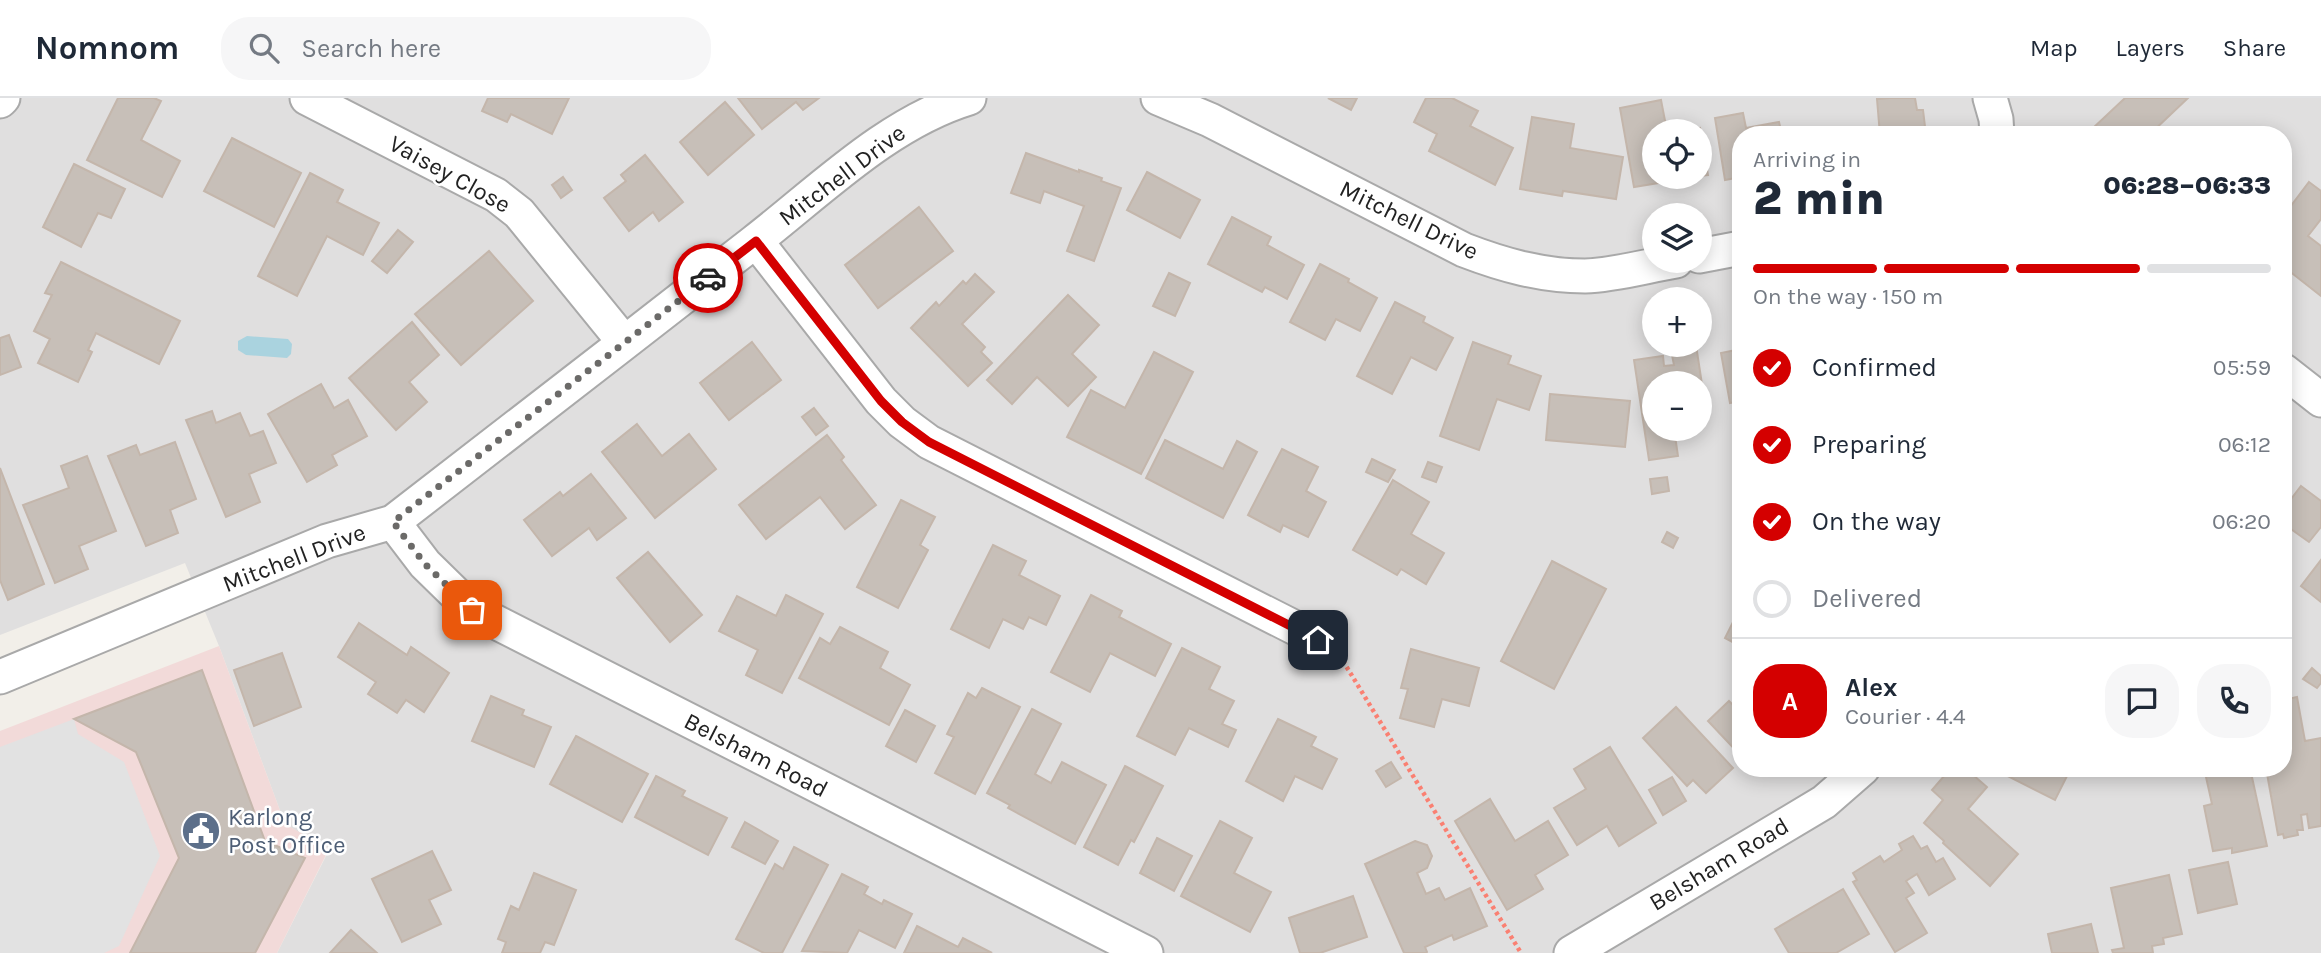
<!DOCTYPE html>
<html lang="en">
<head>
<meta charset="utf-8">
<style>
  :root { --surface:#fff; --page:#f6f6f7; --text:#1f2937; --muted:#747a83; --line:#e0e1e3; --accent:#d40000 }
  body { margin:0; font-family:Karla,sans-serif; background:var(--page); color:var(--text); height:100vh; display:flex; flex-direction:column; font-size:26px; white-space:nowrap }
  * { box-sizing:border-box; margin:0 }
  p { font-size:23px; color:var(--muted) }
  .icon { flex:none; width:38px; height:38px; fill:none; stroke:currentColor; stroke-width:2; stroke-linecap:round; stroke-linejoin:round }
  .map { position:relative; flex:1; overflow:hidden }
  .sheet { position:absolute; left:1732px; top:28px; width:560px; height:651px; display:flex; flex-direction:column; background:var(--surface); border-radius:28px; box-shadow:0 4px 18px #0003 }
  .sheet>* { flex:none }
  .controls { position:absolute; left:1642px; top:21px; display:grid; gap:14px }
  .controls a { display:grid; place-items:center; width:70px; height:70px; border-radius:50%; background:var(--surface); box-shadow:0 4px 18px #0003; font-size:35px }
  .pin { position:absolute; display:grid; place-items:center; width:60px; height:60px; color:#fff; margin:-30px; border-radius:14px; box-shadow:0 4px 10px #0006 }
  .courier { position:absolute; display:grid; place-items:center; width:70px; height:70px; margin:-35px; border:5px solid #d40000; border-radius:50%; background:#fff; color:#222; box-shadow:0 2px 9px #0007 }
  .headline em { font-style:normal; font-weight:800 }
  .headline div { display:flex; flex-direction:column-reverse }
  .headline { display:flex; align-items:center; justify-content:space-between; height:119px; padding:0 21px }
  h1 { font-size:46px; font-weight:800; line-height:52px }
  .bar { display:grid; grid-template-columns:repeat(4,1fr); gap:10px 7px; align-content:center; height:84px; padding:0 21px }
  .bar i { height:9px; border-radius:5px; background:var(--line) }
  .bar .selected { background:var(--accent) }
  .bar p { grid-column:span 4 }
  .line { display:flex; align-items:center; gap:18px; padding:0 21px; border-top:2px solid var(--line) }
  .line div { flex:1 }
  .round { display:grid; place-items:center; flex:none; width:74px; height:74px; border-radius:28px; background:var(--page) }
  ol { padding:0 21px; list-style:none }
  li { display:flex; align-items:center; gap:21px; height:77px }
  li p { margin-inline-start:auto }
  li .icon { padding:7px; border-radius:50%; background:var(--accent); color:#fff; stroke-width:4 }
  li:last-child { color:var(--muted) }
  li i { width:38px; height:38px; border:4px solid var(--line); border-radius:50% }
  header { display:flex; align-items:center; gap:42px; box-sizing:border-box; height:98px; padding:0 35px; background:var(--surface); border-bottom:2px solid var(--line) }
  header strong { font-size:33px }
  nav { display:flex; gap:38px; margin-inline-start:auto; font-size:24px }
  .search { width:490px; height:63px; background:var(--page); display:flex; align-items:center; gap:18px; box-sizing:border-box; padding:0 24px; border-radius:28px; color:var(--muted); font-size:26px }
  .map>svg:first-child { display:block }
</style>
</head>
<body>
<header>
<strong>Nomnom</strong>
<div class="search"><svg class="icon" aria-label="search" viewBox="0 0 24 24"><circle cx="10" cy="10" r="6"/><path d="M15 15l6 6"/></svg>Search here</div>
<nav><a>Map</a><a>Layers</a><a>Share</a></nav>
</header>
<div class="map">
<svg width="2321" height="855" viewBox="0 0 2321 855">
  <rect width="100%" height="100%" fill="#f2efe9"/>
  <!-- residential -->
  <path fill="#e0dfdf" fill-rule="evenodd" d="M0 0H2321V855H277L329 752 285 726 219 548 185 465 0 537ZM1654 33H1699V79H1654ZM1741 37H2284V670H1741ZM1654 117H1699V163H1654ZM1654 201H1699V247H1654ZM1654 285H1699V331H1654Z"/>
  <!-- commercial -->
  <polygon fill="#f2dad9" points="219,548 285,726 329,751 277,855 0,855 0,633"/>
  <!-- parking -->
  <polygon fill="#e2e2e2" points="74,621 78,636 124,664 160,758 119,848 104,855 0,855 0,649"/>
  <!-- water -->
  <polygon fill="#aad3df" points="247,238 288,241 292,246 291,256 287,260 246,257 238,252 238,243"/>
  <!-- building -->
  <g fill="#c7bfb8" stroke="#c4b6ab" stroke-width="2">
    <polygon points="118,0 154,0 161,3 141,42 180,63 162,99 87,62"/>
    <polygon points="488,0 569,0 552,36 511,16 507,24 482,13"/>
    <polygon points="738,0 819,0 803,12 796,4 762,31"/>
    <polygon points="1328,0 1357,0 1351,12"/>
    <polygon points="1426,0 1452,0 1478,13 1470,28 1513,50 1495,87 1429,53 1437,36 1414,24"/>
    <polygon points="1889,0 1915,0 1917,12 1923,12 1926,37 1880,37 1877,1"/>
    <polygon points="2125,0 2188,0 2149,37 2099,37 2093,30"/>
    <polygon points="1661,2 1667,33 1654,33 1654,79 1695,79 1634,89 1620,10"/>
    <polygon points="725,4 754,37 708,77 680,44"/>
    <polygon points="1743,15 1746,30 1779,24 1782,37 1741,37 1741,79 1725,82 1715,20"/>
    <polygon points="1532,19 1574,26 1570,50 1623,59 1616,101 1563,93 1562,98 1520,91"/>
    <polygon points="1700,30 1708,77 1699,78 1699,33 1681,33"/>
    <polygon points="232,40 301,75 274,129 204,93"/>
    <polygon points="1026,55 1079,74 1079,72 1102,80 1101,83 1121,90 1094,163 1067,153 1084,108 1044,93 1040,105 1011,95"/>
    <polygon points="645,57 683,104 659,123 653,114 629,133 604,100 626,83 621,77"/>
    <polygon points="74,66 125,91 111,120 98,115 81,149 43,129"/>
    <polygon points="1147,74 1200,102 1180,140 1127,112"/>
    <polygon points="310,75 343,92 337,104 379,125 363,157 327,138 297,198 258,178"/>
    <polygon points="563,79 572,92 561,100 552,87"/>
    <polygon points="2309,84 2321,93 2321,121 2308,138 2321,148 2321,198 2284,169 2284,117"/>
    <polygon points="919,109 953,153 878,210 845,167"/>
    <polygon points="1232,119 1271,139 1267,147 1304,167 1287,201 1265,189 1262,194 1208,166"/>
    <polygon points="398,132 413,144 387,175 372,163"/>
    <polygon points="489,153 533,203 461,267 415,216"/>
    <polygon points="61,164 180,223 159,266 96,235 88,252 92,254 78,284 38,265 50,241 34,233 52,197 45,195"/>
    <polygon points="1320,166 1349,181 1348,184 1377,200 1360,233 1336,221 1325,242 1290,224"/>
    <polygon points="1169,175 1190,185 1175,218 1153,208"/>
    <polygon points="975,176 994,194 962,226 985,249 981,254 992,265 968,288 911,230 936,204 939,208 963,183 966,186"/>
    <polygon points="1068,197 1099,227 1072,256 1096,279 1068,308 1037,279 1012,306 987,282"/>
    <polygon points="1395,204 1425,219 1423,224 1453,240 1436,272 1411,259 1392,296 1357,278"/>
    <polygon points="412,224 439,257 409,284 427,304 396,332 349,280"/>
    <polygon points="9,237 21,269 0,277 0,240"/>
    <polygon points="752,244 781,282 729,322 700,285"/>
    <polygon points="1473,244 1511,258 1508,266 1541,278 1529,312 1497,301 1479,352 1440,338"/>
    <polygon points="1670,247 1696,247 1705,306 1699,307 1699,285 1654,285 1654,331 1674,331 1678,358 1649,362 1634,262 1663,258 1664,268 1674,267"/>
    <polygon points="1741,251 1741,303 1730,305 1721,255"/>
    <polygon points="1154,254 1193,274 1141,376 1067,339 1091,292 1125,310"/>
    <polygon points="321,286 334,310 348,302 367,338 332,357 337,367 307,384 268,316"/>
    <polygon points="1550,296 1630,303 1625,349 1546,342"/>
    <polygon points="814,310 828,328 816,337 802,319"/>
    <polygon points="212,313 216,325 240,315 250,338 263,333 276,365 249,376 260,404 226,419 186,322"/>
    <polygon points="637,326 662,358 689,336 716,371 655,420 602,354"/>
    <polygon points="827,337 844,359 841,362 876,407 845,431 820,399 766,441 739,407"/>
    <polygon points="1165,342 1223,371 1237,343 1257,354 1223,420 1146,380"/>
    <polygon points="175,344 196,401 170,412 178,435 146,448 108,358 136,347 140,357"/>
    <polygon points="1282,351 1318,369 1306,393 1326,404 1308,439 1283,427 1280,434 1248,417"/>
    <polygon points="87,358 116,433 79,448 88,471 55,485 23,407 69,390 61,368"/>
    <polygon points="1372,361 1395,372 1388,384 1366,374"/>
    <polygon points="1428,364 1442,369 1436,384 1422,379"/>
    <polygon points="0,370 44,486 8,502 0,482"/>
    <polygon points="591,376 626,420 597,442 589,430 552,458 524,422 560,394 563,398"/>
    <polygon points="1667,379 1669,393 1652,396 1650,381"/>
    <polygon points="1393,382 1429,404 1411,436 1444,455 1426,486 1401,471 1397,477 1353,452"/>
    <polygon points="2301,388 2321,403 2321,429 2309,444 2284,426 2284,395 2291,401"/>
    <polygon points="901,402 935,419 920,447 928,452 898,510 857,489"/>
    <polygon points="1667,434 1678,440 1673,450 1662,444"/>
    <polygon points="993,447 1026,463 1019,477 1060,498 1046,527 1029,519 1023,531 1003,521 989,550 951,531"/>
    <polygon points="648,454 702,517 670,544 617,480"/>
    <polygon points="2321,462 2321,504 2301,488"/>
    <polygon points="1552,463 1606,491 1554,591 1501,563"/>
    <polygon points="786,497 823,516 782,595 746,577 758,552 719,533 737,498 776,518"/>
    <polygon points="1091,497 1122,513 1119,519 1171,546 1155,578 1110,555 1090,594 1051,574"/>
    <polygon points="1733,524 1741,528 1741,542 1738,547 1725,540"/>
    <polygon points="359,525 407,557 411,549 449,575 424,614 406,602 397,615 368,596 376,584 338,559"/>
    <polygon points="840,529 888,554 880,570 910,587 889,627 799,580 820,540 830,546"/>
    <polygon points="1182,550 1220,569 1209,591 1234,603 1222,626 1236,632 1228,649 1189,630 1175,657 1137,638"/>
    <polygon points="1411,551 1479,570 1469,608 1442,601 1434,629 1400,620 1408,591 1401,590"/>
    <polygon points="282,555 301,609 254,628 234,572"/>
    <polygon points="2312,570 2321,578 2321,585 2317,590 2303,581"/>
    <polygon points="202,572 265,743 305,760 255,855 130,855 179,760 136,654 74,621"/>
    <polygon points="982,590 1020,609 975,696 935,675 954,639 947,636 968,595 976,600"/>
    <polygon points="491,598 524,612 522,617 551,629 534,669 472,643"/>
    <polygon points="2297,599 2305,643 2321,640 2321,728 2309,730 2307,716 2301,717 2303,732 2297,732 2298,737 2284,740 2283,736 2278,737 2266,670 2284,670 2284,602"/>
    <polygon points="1729,603 1737,611 1741,606 1741,658 1708,623"/>
    <polygon points="1676,609 1733,670 1706,695 1693,682 1687,688 1643,640"/>
    <polygon points="1032,611 1061,626 1035,676 1051,685 1062,664 1106,687 1075,746 1008,710 1010,707 987,695"/>
    <polygon points="905,612 935,628 916,664 886,648"/>
    <polygon points="1278,621 1316,639 1311,648 1337,661 1322,691 1295,678 1283,703 1246,683"/>
    <polygon points="576,638 648,676 622,724 550,686"/>
    <polygon points="1610,649 1656,725 1619,748 1607,728 1577,747 1554,710 1586,691 1574,671"/>
    <polygon points="1391,664 1401,680 1386,689 1376,673"/>
    <polygon points="1125,668 1163,688 1134,744 1131,742 1118,767 1084,749"/>
    <polygon points="1951,670 1965,670 1987,689 1968,711 2018,756 1990,788 1943,745 1944,743 1924,725 1943,702 1932,692"/>
    <polygon points="1992,670 2071,670 2055,702"/>
    <polygon points="2204,670 2250,670 2267,748 2232,755 2232,750 2213,753 2204,708 2212,706"/>
    <polygon points="656,678 685,693 682,698 727,720 708,757 635,719"/>
    <polygon points="1672,679 1686,703 1663,717 1649,692"/>
    <polygon points="1490,701 1515,743 1548,723 1568,757 1535,777 1543,791 1507,812 1455,723"/>
    <polygon points="1220,723 1252,740 1234,775 1271,794 1250,834 1181,798"/>
    <polygon points="745,724 778,743 765,766 732,749"/>
    <polygon points="1913,738 1921,751 1927,748 1936,764 1943,760 1955,781 1929,797 1917,776 1906,783 1914,795 1906,800 1927,835 1895,854 1853,784 1857,782 1853,775 1880,758 1884,764 1902,752 1899,746"/>
    <polygon points="1157,740 1192,758 1174,793 1140,775"/>
    <polygon points="1415,743 1427,747 1432,758 1427,770 1417,775 1426,796 1439,790 1445,802 1470,790 1487,828 1454,842 1452,837 1425,849 1427,854 1426,855 1404,855 1365,766"/>
    <polygon points="794,749 828,767 782,855 764,855 736,841 775,766 783,771"/>
    <polygon points="432,753 451,792 429,802 441,826 402,844 372,781"/>
    <polygon points="2228,764 2237,806 2198,815 2189,772"/>
    <polygon points="534,775 576,792 554,847 545,844 540,855 502,855 506,844 498,841 511,808 519,812"/>
    <polygon points="842,776 868,789 864,796 882,806 884,802 912,816 895,850 859,832 847,855 802,853"/>
    <polygon points="2169,777 2182,836 2163,840 2164,846 2152,848 2153,855 2113,855 2112,852 2124,850 2111,790"/>
    <polygon points="1843,791 1869,836 1836,855 1789,855 1775,831"/>
    <polygon points="1353,798 1367,839 1320,855 1300,855 1289,820"/>
    <polygon points="2091,826 2098,855 2052,855 2048,836"/>
    <polygon points="917,828 958,849 963,840 992,855 904,855"/>
    <polygon points="351,832 377,855 330,855"/>
  </g>
  <g fill="none" stroke-linecap="round" stroke-linejoin="round">
    <!-- minor casing -->
    <g stroke="#a9a9a9" stroke-width="37">
      <g id="minor">
        <polyline points="307,0 496,97 519,115 624,244"/>
        <path d="M1158 0 1210 22 1464 152C1503 167 1542 178 1585 178 1615 177 1646 168 1676 163"/>
        <polyline points="1990,0 1996,21 1997,37"/>
        <polyline points="0,3 3,0"/>
        <polyline points="756,143 881,303 902,324 929,344 1319,542"/>
        <polyline points="1699,158 1741,150"/>
        <polyline points="2284,273 2321,302"/>
        <polyline points="393,424 425,466 472,512 1146,855"/>
        <path d="M0 579 327 443 393 424C514 330 634 238 754 144 820 93 887 25 969 0"/>
        <polyline points="1571,855 1824,704 1863,670"/>
      </g>
    </g>
    <!-- path -->
    <polyline stroke="#fa8072" stroke-width="4.5" stroke-dasharray="3.5 3.5" stroke-linecap="butt" points="1343,563 1521,855"/>
    <!-- minor -->
    <use href="#minor" stroke="#fff" stroke-width="33"/>
  </g>
  <g fill="none" stroke-linecap="round" stroke-linejoin="round">
    <!-- done -->
    <polyline stroke="#6b6a68" stroke-width="7" stroke-dasharray="0 12.6" points="472,512 425,466 393,424 708,180"/>
    <!-- route -->
    <polyline stroke="#d40000" stroke-width="9" points="708,180 756,143 881,303 902,324 929,344 1318,542"/>
  </g>
  <!-- icons -->
  <defs>
    <g id="civic-disc" transform="scale(2.0125)"><circle r="9.5" fill="#5c6f8a" stroke="#fff"/><path d="M-.6-6.5H3V-4.5H.6V-3L4-1V1h2V6H-6V1h2V-1L-.6-3ZM-1.2 2.5V6h2.4V2.5Z" fill="#fff"/></g>
  </defs>
  <g fill-rule="evenodd">
    <use href="#civic-disc" x="201" y="733"/>
  </g>
  <g text-anchor="middle" stroke-width="5" stroke-linejoin="round" paint-order="stroke">
    <!-- street labels -->
    <g font-size="24" fill="#222" stroke="#fff">
      <text transform="translate(450 76) rotate(29)" y="8">Vaisey Close</text>
      <text transform="translate(842 77) rotate(-37)" y="8">Mitchell Drive</text>
      <text transform="translate(1409 122) rotate(26)" y="8">Mitchell Drive</text>
      <text transform="translate(294 460) rotate(-21)" y="8">Mitchell Drive</text>
      <text transform="translate(756 657) rotate(27)" y="8">Belsham Road</text>
      <text transform="translate(1719 766) rotate(-31)" y="8">Belsham Road</text>
    </g>
    <!-- service labels -->
    <g font-size="24" fill="#4e5e75" stroke="#fff" text-anchor="start">
      <text x="228" y="727">Karlong<tspan x="228" dy="28">Post Office</tspan></text>
    </g>
  </g>
</svg>
<div class="controls">
<a><svg class="icon" aria-label="locate" viewBox="0 0 24 24"><circle cx="12" cy="12" r="6"/><path d="M12 2v4M12 18v4M2 12h4M18 12h4"/></svg></a>
<a><svg class="icon" aria-label="layers" viewBox="0 0 24 24"><path d="M12 4l9 5-9 5-9-5zM3 14l9 5 9-5"/></svg></a>
<a>+</a>
<a>−</a>
</div>
<div class="pin" style="left:472px;top:512px;background:#ea580c"><svg class="icon" aria-label="bag" viewBox="0 0 24 24"><path d="M5 8h14l-1 12H6zM9 8a3 3 0 0 1 6 0"/></svg></div>
<div class="pin" style="left:1318px;top:542px;background:#1f2937"><svg class="icon" aria-label="home" viewBox="0 0 24 24"><path d="M3 11l9-7 9 7M6 9v11h12V9"/></svg></div>
<div class="courier" style="left:708px;top:180px"><svg class="icon" aria-label="car" viewBox="0 0 24 24"><path d="M5 17H2v-5l4-1 3-4h7l3 4 3 1v5h-3M9 17h6M6 11h13"/><circle cx="7" cy="17" r="2"/><circle cx="17" cy="17" r="2"/></svg></div>
<section class="sheet">
<div class="headline"><div><h1>2 min</h1><p>Arriving in</p></div><em>06:28–06:33</em></div>
<div class="bar"><i class="selected"></i><i class="selected"></i><i class="selected"></i><i></i><p>On the way · 150 m</p></div>
<ol>
<li><svg class="icon" aria-label="check" viewBox="0 0 24 24"><path d="M5 12l5 5 9-10"/></svg>Confirmed<p>05:59</p></li>
<li><svg class="icon" aria-label="check" viewBox="0 0 24 24"><path d="M5 12l5 5 9-10"/></svg>Preparing<p>06:12</p></li>
<li><svg class="icon" aria-label="check" viewBox="0 0 24 24"><path d="M5 12l5 5 9-10"/></svg>On the way<p>06:20</p></li>
<li><i></i>Delivered</li>
</ol>
<div class="line" style="height:126px"><b class="round" style="background:var(--accent);color:#fff">A</b><div><b>Alex</b><p>Courier · 4.4</p></div><a class="round"><svg class="icon" aria-label="chat" viewBox="0 0 24 24"><path d="M4 5h16v11H9l-5 4z"/></svg></a><a class="round"><svg class="icon" aria-label="phone" viewBox="0 0 24 24"><path d="M5 4h4l2 5-3 2q2 4 5 5l2-3 5 2v4C11 20 4 13 5 4z"/></svg></a></div>
</section>
</div>
</body>
</html>
